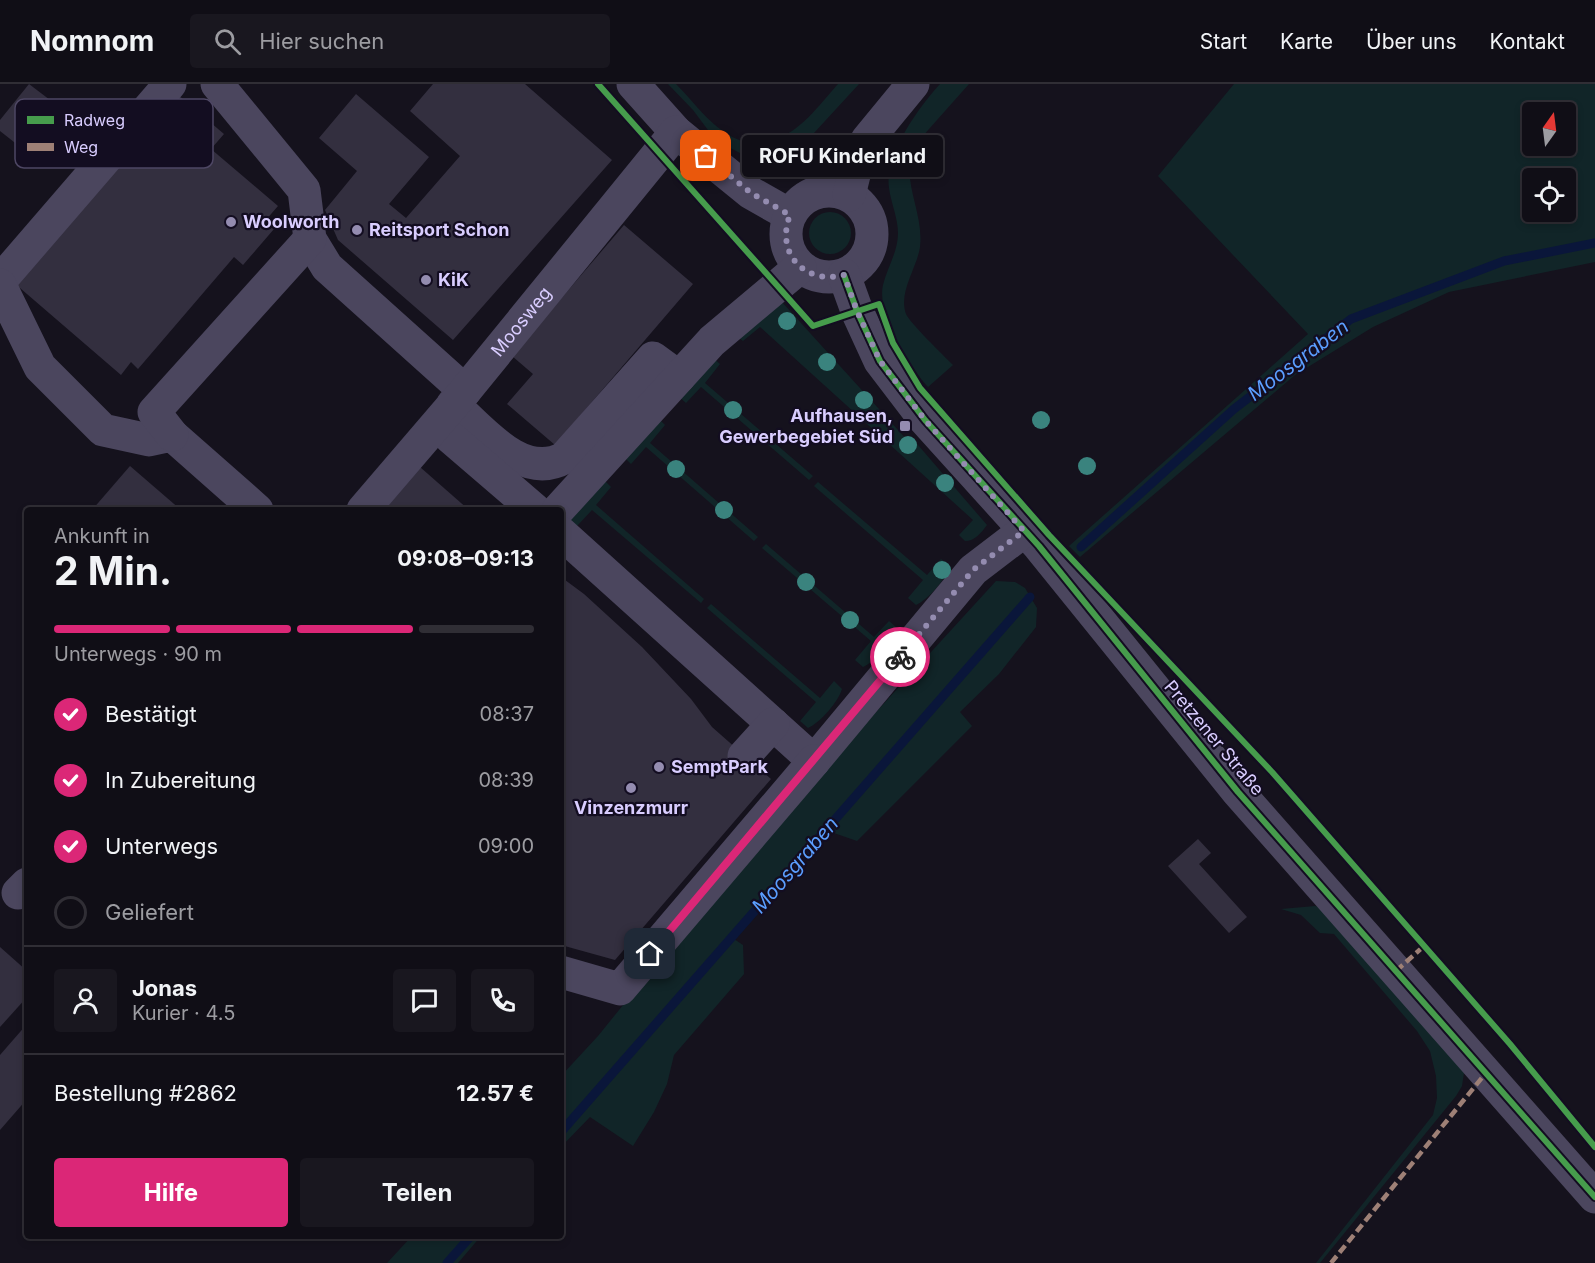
<!DOCTYPE html>
<html lang="de">
<head>
<meta charset="utf-8">
<style>
  :root { --surface:#100e16; --page:#19171f; --text:#f1f3f6; --muted:#9c9ca1; --line:#302e35; --accent:#db2777 }
  body { margin:0; font-family:Inter,sans-serif; background:var(--page); color:var(--text); height:100vh; display:flex; flex-direction:column; font-size:22px; white-space:nowrap }
  * { box-sizing:border-box; margin:0 }
  p { font-size:20px; color:var(--muted) }
  .icon { flex:none; width:33px; height:33px; fill:none; stroke:currentColor; stroke-width:2; stroke-linecap:round; stroke-linejoin:round }
  .map { position:relative; flex:1; overflow:hidden }
  .panel { position:absolute; left:24px; top:423px; width:540px; height:732px; display:flex; flex-direction:column; background:var(--surface); border-radius:6px; box-shadow:0 3px 9px #0003,0 0 0 2px var(--line) }
  .panel>* { flex:none }
  .needle { width:39px; rotate:14deg }
  .fabs { position:absolute; left:1522px; top:18px; display:grid; gap:12px }
  .fabs a { display:grid; place-items:center; width:54px; height:54px; border-radius:6px; background:var(--surface); box-shadow:0 3px 9px #0003,0 0 0 2px var(--line); font-size:30px }
  .pin { position:absolute; display:grid; place-items:center; width:51px; height:51px; color:#fff; margin:-26px; border-radius:12px; box-shadow:0 3px 9px #0006 }
  .courier { position:absolute; display:grid; place-items:center; width:60px; height:60px; margin:-30px; border:4px solid #db2777; border-radius:50%; background:#fff; color:#222; box-shadow:0 2px 8px #0007 }
  .bubble { position:absolute; height:42px; border-radius:6px; background:var(--surface); box-shadow:0 3px 9px #0003,0 0 0 2px var(--line); font-size:20px; font-weight:700; line-height:42px; text-align:center }
  .overview em { font-style:normal; font-weight:700 }
  .overview div { display:flex; flex-direction:column-reverse }
  .overview { display:flex; align-items:center; justify-content:space-between; height:102px; padding:0 30px }
  h1 { font-size:39px; font-weight:700; line-height:45px }
  .bar { display:grid; grid-template-columns:repeat(4,1fr); gap:9px 6px; align-content:center; height:72px; padding:0 30px }
  .bar i { height:8px; border-radius:4px; background:var(--line) }
  .bar .active { background:var(--accent) }
  .bar p { grid-column:span 4 }
  .line { display:flex; align-items:center; gap:15px; padding:0 30px; border-top:2px solid var(--line) }
  .line div { flex:1 }
  .round { display:grid; place-items:center; flex:none; width:63px; height:63px; border-radius:6px; background:var(--page) }
  ol { padding:0 30px; list-style:none }
  li { display:flex; align-items:center; gap:18px; height:66px }
  li p { margin-inline-start:auto }
  li .icon { padding:6px; border-radius:50%; background:var(--accent); color:#fff; stroke-width:4 }
  li:last-child { color:var(--muted) }
  li i { width:33px; height:33px; border:3px solid var(--line); border-radius:50% }
  .cta { display:flex; gap:12px; margin-top:auto; padding:12px 30px }
  .cta a { flex:1; height:69px; border-radius:6px; background:var(--accent); color:#fff; font-size:24px; font-weight:700; line-height:69px; text-align:center }
  .cta a+a { background:var(--page); color:var(--text) }
  header { display:flex; align-items:center; gap:36px; box-sizing:border-box; height:84px; padding:0 30px; background:var(--surface); border-bottom:2px solid var(--line) }
  header strong { font-size:28px }
  nav { display:flex; gap:33px; margin-inline-start:auto; font-size:21px }
  .search { width:420px; height:54px; background:var(--page); display:flex; align-items:center; gap:15px; box-sizing:border-box; padding:0 21px; border-radius:6px; color:var(--muted); font-size:22px }
  .map>svg:first-child { display:block }
</style>
</head>
<body>
<header>
<strong>Nomnom</strong>
<div class="search"><svg class="icon" aria-label="search" viewBox="0 0 24 24"><circle cx="10" cy="10" r="6"/><path d="M15 15l6 6"/></svg>Hier suchen</div>
<nav><a>Start</a><a>Karte</a><a>Über uns</a><a>Kontakt</a></nav>
</header>
<div class="map">
<svg width="1595" height="1179" viewBox="0 0 1595 1179">
  <rect width="100%" height="100%" fill="#15121d"/>
  <!-- green -->
  <g fill="#112528" fill-rule="evenodd">
    <path d="M668 0H676C699 23 722 60 758 59L761 80 719 58 711 50 693 26Z"/>
    <path d="M838 0H859L791 74 779 81 771 57C801 48 818 22 838 0Z"/>
    <path d="M940 0H969L913 63C901 100 924 127 920 163 917 184 898 208 906 230 909 238 944 272 953 281L928 303C910 283 876 229 883 201 887 184 898 168 898 149 898 134 891 119 889 104 884 71 919 23 940 0Z"/>
    <path d="M1234 0H1595V178L1449 208 1373 243 1295 291 1080 473 1069 462 1308 250 1158 92ZM1533 28H1566V62H1533ZM1533 94H1566V128H1533Z"/>
    <path d="M826 65 829 67C829 90 795 94 778 92 799 87 808 67 826 65Z"/>
    <circle cx="830" cy="149" r="21"/>
    <path d="M781 217 908 357 912 354 987 441C981 449 975 457 965 457L959 451 973 436 760 243 743 257 739 254Z"/>
    <polygon points="712,273 720,280 705,299 813,392 809,396 701,303 686,319 678,312"/>
    <polygon points="657,333 665,341 650,359 758,453 754,457 646,363 631,380 623,372"/>
    <polygon points="603,395 611,403 596,421 704,515 701,519 592,426 577,442 569,435"/>
    <path d="M818 398 927 491 941 475 950 482C945 496 929 515 916 521L908 514 923 496 814 402Z"/>
    <path d="M766 460 874 553 889 537 897 544C893 558 876 577 863 583L855 576 871 557 762 464Z"/>
    <polygon points="996,497 1015,498 1025,504 1037,524 1036,543 999,590 960,628 972,642 857,757 831,748 734,855 743,861 744,890 674,971 667,1000 654,1028 633,1062 590,1033 561,1063 561,992 598,952 674,858 802,709"/>
    <path d="M711 520 820 614 834 597 842 605C838 618 821 638 808 644L800 637 816 618 707 524Z"/>
    <polygon points="1315,822 1326,825 1379,884 1464,989 1462,1002 1456,1012 1320,1179 1316,1179 1433,1031 1437,1014 1436,992 1430,967 1417,947 1334,850 1320,849 1301,831 1281,825"/>
    <polygon points="412,1152 481,1152 458,1179 387,1179"/>
  </g>
  <g fill="none" stroke-linecap="round" stroke-linejoin="round">
    <!-- stream -->
    <g stroke="#0a163a" stroke-width="9">
      <polyline points="1081,463 1234,325 1351,235 1504,177 1595,159"/>
      <polyline points="561,1048 1030,513"/>
      <polyline points="447,1179 471,1152"/>
    </g>
  </g>
  <!-- building -->
  <g fill="#332f3f">
    <polygon points="29,0 67,29 33,73 0,47 0,36"/>
    <polygon points="433,0 525,0 612,76 453,256 338,156 325,126 357,87 319,54 356,10 429,73 389,120 406,134 460,72 410,27"/>
    <polygon points="177,10 224,50 211,65 278,122 265,137 274,145 243,181 234,173 138,285 131,278 121,291 13,198"/>
    <polygon points="624,141 693,200 555,361 507,320 533,290 512,272"/>
    <polygon points="130,382 181,426 92,426"/>
    <polygon points="420,383 469,426 381,426"/>
    <polygon points="561,493 584,510 642,563 691,615 712,643 771,695 615,876 561,861"/>
    <polygon points="1198,755 1211,769 1199,780 1247,833 1229,849 1168,782"/>
    <polygon points="0,863 27,887 27,913 0,943"/>
    <polygon points="27,940 27,1015 0,1046 0,971"/>
  </g>
  <g fill="none" stroke-linecap="round" stroke-linejoin="round">
    <!-- minor -->
    <g stroke="#4b465e" stroke-width="33">
      <polyline points="217,0 304,106 310,155 327,183 465,307"/>
      <polyline points="633,0 676,48 751,109 790,131"/>
      <circle cx="829" cy="150" r="43"/>
      <polyline points="849,111 858,75 867,56 913,0"/>
      <polyline points="844,191 857,227 880,277 925,336 1039,462 1238,708 1595,1113"/>
      <polyline points="0,197 170,0"/>
      <polyline points="0,201 40,283 103,346 149,356 172,351 257,426"/>
      <path d="M453 320C482 346 522 397 564 374L653 274 679 293"/>
      <polyline points="172,351 154,328 310,155"/>
      <polyline points="450,353 535,426"/>
      <path id="s1" d="M363 426 465 307 676 48"/>
      <polyline points="558,426 712,257 800,183"/>
      <polyline points="561,449 814,677 973,486 1024,447"/>
      <polyline points="744,672 773,640"/>
      <polyline points="18,809 27,800"/>
      <polyline points="561,888 620,905 814,677"/>
    </g>
    <!-- quiet -->
    <g stroke="#9e8076" stroke-width="4.5" stroke-dasharray="9 4.5" stroke-linecap="butt">
      <polyline points="1396,887 1424,862"/>
      <polyline points="1331,1179 1485,990"/>
    </g>
    <!-- cycleway casing -->
    <g stroke="#130d21" stroke-width="10">
      <g id="cycleway">
        <polyline points="598,0 813,242 879,220 893,259 920,304 1049,451 1272,688 1510,960 1595,1063"/>
        <polyline points="844,191 857,227 880,277 925,336 1039,462 1238,708 1595,1113"/>
      </g>
    </g>
    <!-- cycleway -->
    <use href="#cycleway" stroke="#469c4c" stroke-width="6"/>
  </g>
  <!-- trees -->
  <g fill="#3a837e">
    <circle cx="787" cy="237" r="9"/>
    <circle cx="827" cy="278" r="9"/>
    <circle cx="864" cy="316" r="9"/>
    <circle cx="733" cy="326" r="9"/>
    <circle cx="1041" cy="336" r="9"/>
    <circle cx="908" cy="361" r="9"/>
    <circle cx="1087" cy="382" r="9"/>
    <circle cx="676" cy="385" r="9"/>
    <circle cx="945" cy="399" r="9"/>
    <circle cx="724" cy="426" r="9"/>
    <circle cx="942" cy="486" r="9"/>
    <circle cx="806" cy="498" r="9"/>
    <circle cx="850" cy="536" r="9"/>
  </g>
  <g fill="none" stroke-linecap="round" stroke-linejoin="round">
    <!-- done -->
    <path stroke="#948cb0" stroke-width="6" stroke-dasharray="0 10.8" d="M706 72 751 109 790 131C775 170 805 201 844 191L857 227 880 277 925 336 1024 447 973 486 900 573"/>
    <!-- route -->
    <polyline stroke="#db2777" stroke-width="8" points="650,870 900,573"/>
  </g>
  <!-- markers -->
  <g fill="#948cb0" stroke="#130d21" stroke-width="2">
    <circle cx="231" cy="138" r="6"/>
    <circle cx="357" cy="146" r="6"/>
    <circle cx="426" cy="196" r="6"/>
    <rect x="899" y="336" width="12" height="12" rx="3"/>
    <circle cx="659" cy="683" r="6"/>
    <circle cx="631" cy="704" r="6"/>
  </g>
  <g text-anchor="middle" stroke-width="4.5" stroke-linejoin="round" paint-order="stroke">
    <!-- poi labels -->
    <g font-size="18" font-weight="bold" fill="#d9cdff" stroke="#130d21" text-anchor="start">
      <text x="243" y="144">Woolworth</text>
      <text x="369" y="152">Reitsport Schon</text>
      <text x="438" y="202">KiK</text>
      <text x="893" y="338" text-anchor="end">Aufhausen,<tspan x="893" dy="21">Gewerbegebiet Süd</tspan></text>
      <text x="671" y="689">SemptPark</text>
      <text x="631" y="730" text-anchor="middle">Vinzenzmurr</text>
    </g>
    <!-- street labels -->
    <g font-size="18" fill="#d9cdff" stroke="#130d21">
      <text dy="6" stroke="none"><textPath href="#s1" startOffset="246">Moosweg</textPath></text>
      <text transform="translate(1214 654) rotate(50)" y="6">Pretzener Straße</text>
    </g>
    <!-- water labels -->
    <g font-size="20" font-style="italic" fill="#5b9eff" stroke="#130d21">
      <text transform="translate(1298 276) rotate(-37)" y="7">Moosgraben</text>
      <text transform="translate(795 781) rotate(-49)" y="7">Moosgraben</text>
    </g>
  </g>
  <!-- legend -->
  <rect x="15" y="15" width="198" height="69" rx="9" fill="#130d21" stroke="#4e4764" stroke-width="1.5"/>
  <rect x="27" y="32" width="27" height="8" fill="#469c4c"/>
  <rect x="27" y="59" width="27" height="8" fill="#9e8076"/>
  <g font-size="16" fill="#d9cdff">
    <text x="64" y="42">Radweg</text>
    <text x="64" y="69">Weg</text>
  </g>
</svg>
<div class="fabs">
<a><svg class="needle" viewBox="-14 -14 28 28"><path d="M0-13l5 13h-10z" fill="#e53935"/><path d="M0 13l5-13h-10z" fill="#9c9ca1"/></svg></a>
<a><svg class="icon" aria-label="locate" viewBox="0 0 24 24"><circle cx="12" cy="12" r="6"/><path d="M12 2v4M12 18v4M2 12h4M18 12h4"/></svg></a>
</div>
<div class="pin" style="left:706px;top:72px;background:#ea580c"><svg class="icon" aria-label="bag" viewBox="0 0 24 24"><path d="M5 8h14l-1 12H6zM9 8a3 3 0 0 1 6 0"/></svg></div>
<div class="pin" style="left:650px;top:870px;background:#1f2937"><svg class="icon" aria-label="home" viewBox="0 0 24 24"><path d="M3 11l9-7 9 7M6 9v11h12V9"/></svg></div>
<div class="courier" style="left:900px;top:573px"><svg class="icon" aria-label="bike" viewBox="0 0 24 24"><circle cx="6" cy="16" r="4"/><circle cx="18" cy="16" r="4"/><path d="M6 16l4-8h5l3 8M10 8l3 8H6M13 5h3"/></svg></div>
<div class="bubble" style="left:742px;top:51px;width:201px">ROFU Kinderland</div>
<section class="panel">
<div class="overview"><div><h1>2 Min.</h1><p>Ankunft in</p></div><em>09:08–09:13</em></div>
<div class="bar"><i class="active"></i><i class="active"></i><i class="active"></i><i></i><p>Unterwegs · 90 m</p></div>
<ol>
<li><svg class="icon" aria-label="check" viewBox="0 0 24 24"><path d="M5 12l5 5 9-10"/></svg>Bestätigt<p>08:37</p></li>
<li><svg class="icon" aria-label="check" viewBox="0 0 24 24"><path d="M5 12l5 5 9-10"/></svg>In Zubereitung<p>08:39</p></li>
<li><svg class="icon" aria-label="check" viewBox="0 0 24 24"><path d="M5 12l5 5 9-10"/></svg>Unterwegs<p>09:00</p></li>
<li><i></i>Geliefert</li>
</ol>
<div class="line" style="height:108px"><a class="round"><svg class="icon" aria-label="person" viewBox="0 0 24 24"><circle cx="12" cy="8" r="4"/><path d="M4 21q1-7 8-7t8 7"/></svg></a><div><b>Jonas</b><p>Kurier · 4.5</p></div><a class="round"><svg class="icon" aria-label="chat" viewBox="0 0 24 24"><path d="M4 5h16v11H9l-5 4z"/></svg></a><a class="round"><svg class="icon" aria-label="phone" viewBox="0 0 24 24"><path d="M5 4h4l2 5-3 2q2 4 5 5l2-3 5 2v4C11 20 4 13 5 4z"/></svg></a></div>
<div class="line" style="height:78px"><div>Bestellung #2862</div><b>12.57 €</b></div>
<div class="cta"><a>Hilfe</a><a>Teilen</a></div>
</section>
</div>
</body>
</html>
